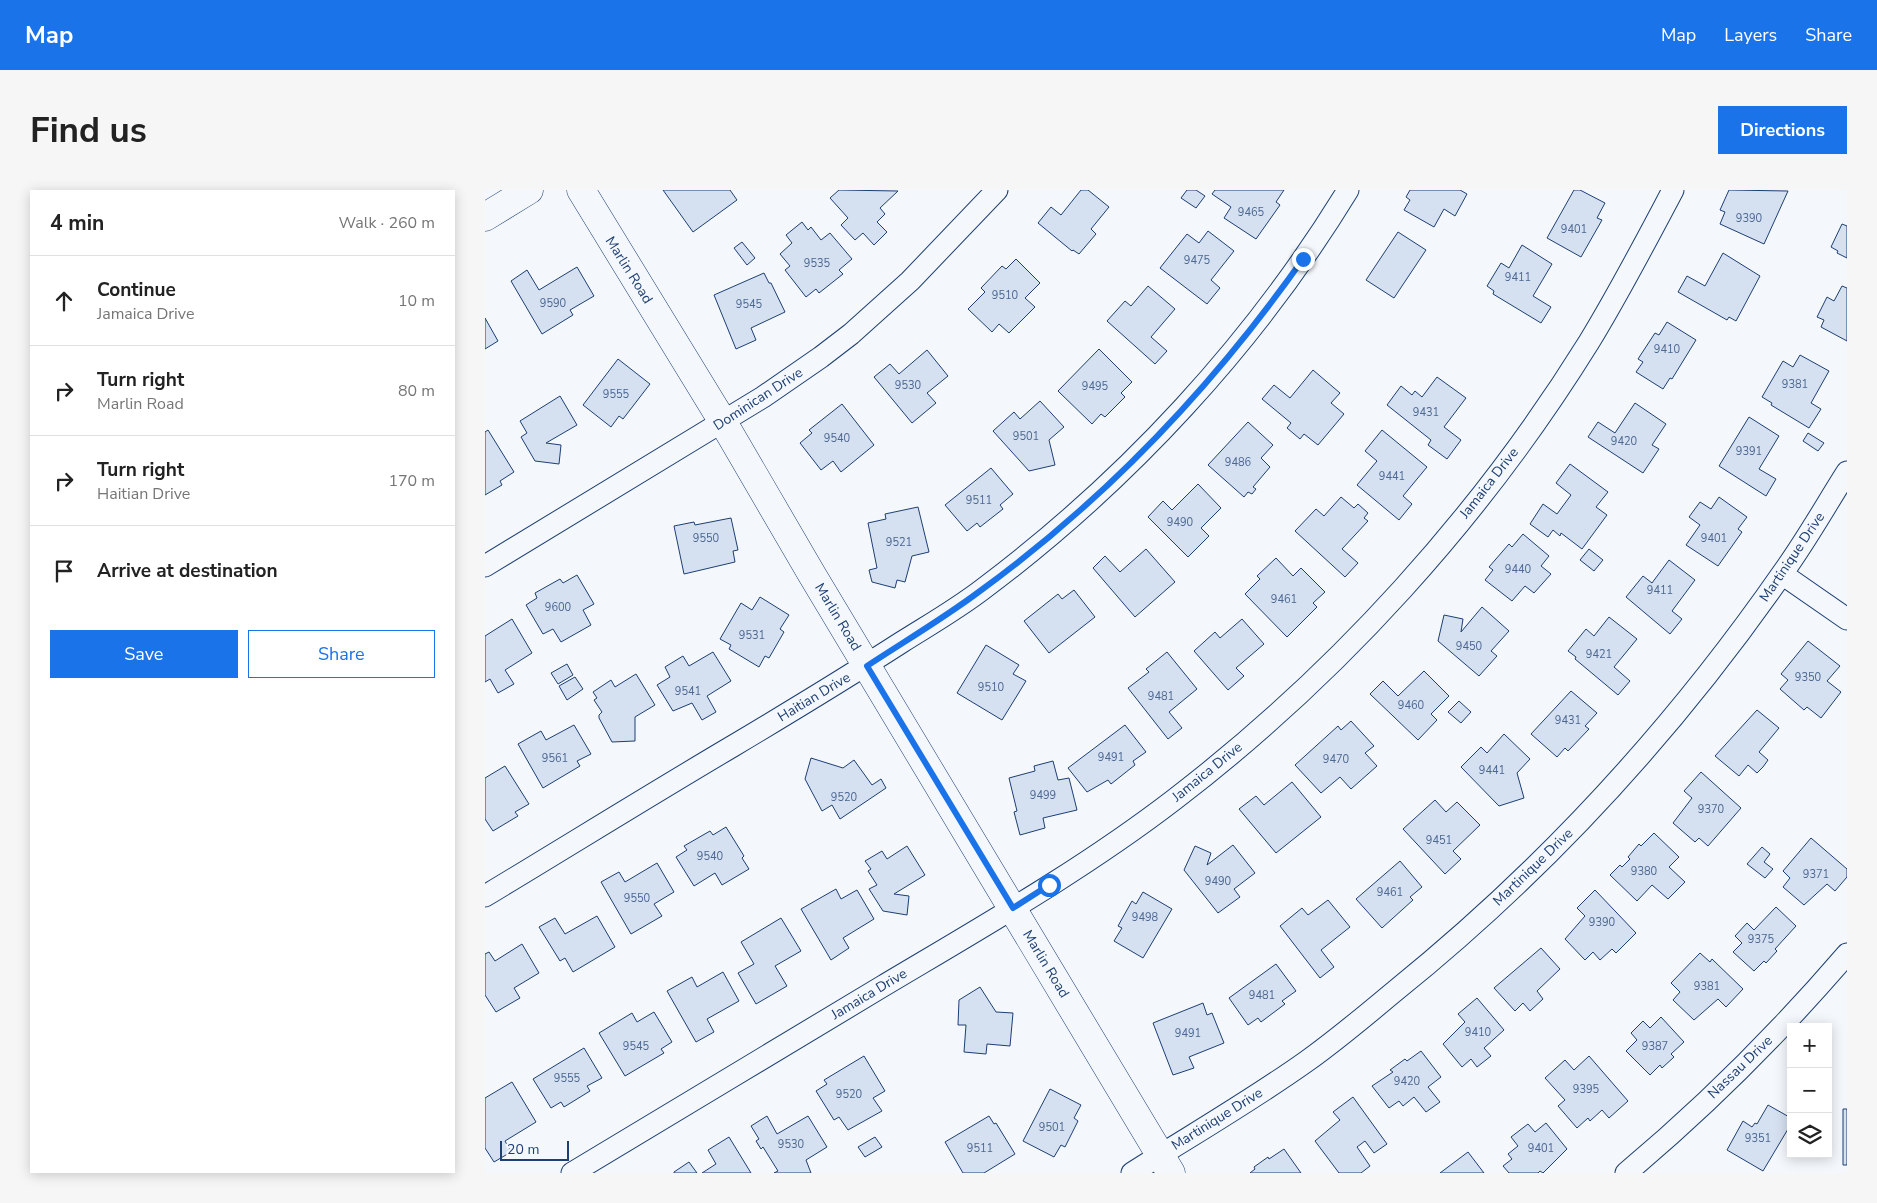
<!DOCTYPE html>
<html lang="en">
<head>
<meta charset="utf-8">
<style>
  :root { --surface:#fff; --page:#f6f6f6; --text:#222; --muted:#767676; --line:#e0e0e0; --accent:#1a73e8 }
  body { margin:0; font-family:"Nunito Sans",sans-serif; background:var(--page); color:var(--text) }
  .controls { position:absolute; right:15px; bottom:15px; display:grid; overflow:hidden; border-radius:0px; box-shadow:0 2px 12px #0003 }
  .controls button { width:45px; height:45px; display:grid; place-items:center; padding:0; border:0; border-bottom:1px solid var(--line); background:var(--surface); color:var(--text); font:25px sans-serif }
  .scale { position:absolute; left:15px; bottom:12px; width:69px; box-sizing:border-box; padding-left:5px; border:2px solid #1d3f73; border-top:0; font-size:14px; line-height:18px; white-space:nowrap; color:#1d3f73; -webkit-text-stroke:4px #f4f7fb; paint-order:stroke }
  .stop { position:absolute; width:15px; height:15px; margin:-11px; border:4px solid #1a73e8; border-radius:50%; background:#fff }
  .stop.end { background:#1a73e8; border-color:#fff; box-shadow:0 1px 5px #0008 }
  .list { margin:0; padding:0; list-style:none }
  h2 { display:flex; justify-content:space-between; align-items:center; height:65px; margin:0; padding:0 20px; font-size:21px }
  h2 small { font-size:16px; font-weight:400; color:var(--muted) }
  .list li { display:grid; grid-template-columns:32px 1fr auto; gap:15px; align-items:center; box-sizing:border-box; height:90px; padding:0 20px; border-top:1px solid var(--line) }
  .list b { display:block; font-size:19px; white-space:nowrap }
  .list p { margin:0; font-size:16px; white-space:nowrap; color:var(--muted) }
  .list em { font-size:16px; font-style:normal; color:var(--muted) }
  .actions { display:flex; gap:10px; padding:15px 20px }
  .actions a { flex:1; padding:11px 0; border:1px solid var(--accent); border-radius:0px; text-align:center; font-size:18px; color:var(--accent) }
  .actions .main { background:var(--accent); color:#fff }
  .icon { flex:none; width:28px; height:28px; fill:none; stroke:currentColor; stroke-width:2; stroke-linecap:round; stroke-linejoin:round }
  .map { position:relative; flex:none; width:1362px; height:983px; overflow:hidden; border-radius:0px }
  header { display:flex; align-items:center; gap:30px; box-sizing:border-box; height:70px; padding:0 25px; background:var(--accent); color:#fff }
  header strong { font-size:24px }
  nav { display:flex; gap:28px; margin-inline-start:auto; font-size:18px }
  .intro { display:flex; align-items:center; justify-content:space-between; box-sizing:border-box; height:120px; padding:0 30px }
  h1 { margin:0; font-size:35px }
  .button { padding:12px 22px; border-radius:0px; background:var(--accent); color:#fff; font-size:18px; font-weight:700 }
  main { display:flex; gap:30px; padding:0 30px }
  aside { flex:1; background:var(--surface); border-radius:0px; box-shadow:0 2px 12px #0003 }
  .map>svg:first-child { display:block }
  .building { fill:#d5e0f0; stroke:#1d3f73 }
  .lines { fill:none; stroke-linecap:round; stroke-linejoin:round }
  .street-casing { stroke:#1d3f73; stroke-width:23 }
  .secondary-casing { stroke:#1d3f73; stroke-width:29 }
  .street { stroke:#f4f7fb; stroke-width:21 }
  .secondary { stroke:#f4f7fb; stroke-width:28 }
  .route { stroke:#1a73e8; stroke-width:6 }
  .labels { text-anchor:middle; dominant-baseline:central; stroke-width:4; stroke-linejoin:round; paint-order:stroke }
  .number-label { font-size:11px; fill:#4b6792 }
  .street-label { font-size:14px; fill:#1d3f73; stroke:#f4f7fb }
</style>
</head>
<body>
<header>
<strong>Map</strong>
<nav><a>Map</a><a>Layers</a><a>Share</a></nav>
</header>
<div class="intro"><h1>Find us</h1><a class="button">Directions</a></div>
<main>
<aside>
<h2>4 min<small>Walk · 260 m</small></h2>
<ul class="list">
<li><svg class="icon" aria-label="ahead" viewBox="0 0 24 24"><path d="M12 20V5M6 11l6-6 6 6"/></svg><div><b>Continue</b><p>Jamaica Drive</p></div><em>10 m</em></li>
<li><svg class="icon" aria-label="right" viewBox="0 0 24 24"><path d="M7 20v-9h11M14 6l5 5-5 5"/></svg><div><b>Turn right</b><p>Marlin Road</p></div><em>80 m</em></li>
<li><svg class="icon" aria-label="right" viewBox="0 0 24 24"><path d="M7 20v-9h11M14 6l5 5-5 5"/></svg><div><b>Turn right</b><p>Haitian Drive</p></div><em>170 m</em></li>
<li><svg class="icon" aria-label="arrive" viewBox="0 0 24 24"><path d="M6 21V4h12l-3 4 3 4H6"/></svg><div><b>Arrive at destination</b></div></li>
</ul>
<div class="actions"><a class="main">Save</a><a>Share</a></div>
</aside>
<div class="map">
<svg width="1362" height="983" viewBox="0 0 1362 983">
  <rect width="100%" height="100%" fill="#f4f7fb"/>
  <path class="building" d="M178 0H245L252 10 208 42Z
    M354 0 413 1 395 18 400 24 392 32 402 42 389 55 378 43 370 50 356 35 363 28 345 8Z
    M596 0H603L624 17 606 39 611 44 594 64 588 60 587 61 553 33 566 17 576 25Z
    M702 0H711L720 6 711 18 696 8Z
    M730 0H799L791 12 795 15 771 49 739 28 746 17 727 4Z
    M925 0H975L982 4 970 26 959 19 949 37 919 20 925 10 921 7Z
    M1089 0H1095L1120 13 1112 28 1117 30 1096 67 1062 48Z
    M1244 0 1303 1 1279 54 1235 34 1240 22 1235 20Z
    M317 32 323 40 326 37 336 50 345 43 367 69 354 80 358 84 334 103 331 99 321 107 300 80 305 76 295 64 307 53 301 45Z
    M1357 34 1362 36V68L1352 63 1353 61 1346 57Z
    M723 41 749 61 726 90 735 98 722 114 675 78 702 44 714 53Z
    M913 42 941 60 909 108 881 90Z
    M257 52 270 68 262 75 249 58Z
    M1037 55 1067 74 1048 106 1066 117 1056 133 1008 104 1009 101 1002 96 1016 73 1024 78Z
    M1238 63 1275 86 1251 131 1244 127 1242 130 1193 102 1202 86 1220 96Z
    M531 69 555 93 540 108 550 117 524 143 514 134 507 142 483 119 500 102 496 98 517 76 521 79Z
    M92 77 109 106 85 120 88 125 57 144 26 91 42 80 54 100Z
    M279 83 284 93H286L300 122 266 138 271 150 251 159 229 105Z
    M663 96 690 119 666 147 682 161 670 174 622 131 640 111 646 116Z
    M1357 96 1362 98V151L1336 137 1339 130 1332 127 1342 107 1349 111Z
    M0 128 13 151 0 159Z
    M1182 132 1211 150 1187 189 1185 188 1178 199 1151 182 1158 172 1153 169 1170 143 1174 145Z
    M614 159 647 192 636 203 640 207 620 227 616 224 607 234 573 201Z
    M442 160 463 186 442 203 451 213 427 233 389 187 405 174 414 184Z
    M1315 165 1344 181 1326 213 1336 219 1324 238 1286 215 1287 213 1277 207 1298 171 1308 177Z
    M133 169 165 194 138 229 134 226 126 237 98 215Z
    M828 180 855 203 846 213 859 224 833 255 819 244 815 249 802 238 806 233 777 209 789 195 805 208Z
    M952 187 981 208 959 237 976 250 962 269 943 255 946 250 902 215 916 196 927 205 930 201 937 207Z
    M75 206 92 235 61 253 76 255 74 274 50 271 36 247 42 243 35 231Z
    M555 211 579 237 564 250 570 275 544 281 508 241 529 222 535 229Z
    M1150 213 1181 234 1167 255 1174 259 1158 283 1103 247 1113 232 1130 243Z
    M357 214 389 255 356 282 348 271 336 280 315 253 327 243 324 240Z
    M1264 227 1294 246 1274 279 1291 289 1281 306 1234 276Z
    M763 232 788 255 776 268 785 277 768 297 771 299 767 304 763 302 759 307 723 275Z
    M3 240 29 282 15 291 17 295 0 305V242Z
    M897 240 942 277 918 306 927 314 914 330 872 295 892 271 880 261Z
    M1323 243 1339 253 1333 261 1318 251Z
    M1085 274 1123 302 1111 317 1122 325 1097 359 1076 343 1075 346 1068 340 1063 347 1045 334 1058 314 1072 324 1086 305 1071 293Z
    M506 278 528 304 515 315 518 319 495 337 492 333 482 341 460 315Z
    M713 294 736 318 716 338 724 346 703 367 663 327 678 311 687 320Z
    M856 307 869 318 873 314 883 323 879 328 883 331 857 359 873 373 860 387 810 341 831 319 839 326Z
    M1234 307 1262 327 1253 339 1257 342 1233 376 1201 355 1215 335 1204 327 1215 312 1226 319Z
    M433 317 444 362 427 366 420 392 412 390 410 398 387 392 384 380 392 378 383 333 401 329 400 324Z
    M246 328 253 360 248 361 250 372 199 384 189 336 209 332 210 335Z
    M1038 344 1064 366 1056 376 1066 384 1049 403 1040 396 1027 411 1000 390 1008 380 1004 377 1024 354 1027 357Z
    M661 359 690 392 650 427 608 378 620 366 635 382Z
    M1104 359 1118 370 1109 381 1095 370Z
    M791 368 808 386 816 378 840 402 828 413 832 417 802 447 760 404 775 389 772 386Z
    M1184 370 1210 390 1187 421 1197 429 1185 444 1141 407 1158 386 1167 393Z
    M92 385 109 414 98 420 106 435 76 452 68 439 58 444 41 415 52 408 50 403 75 389 78 393Z
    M589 400 610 427 564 463 539 431 573 404 577 409Z
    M275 407 304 425 295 439 299 442 284 468 280 466 274 477 244 459 246 455 235 449 256 413 267 420Z
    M997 417 1024 441 1006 461 1012 466 994 486 953 451 959 425 978 429 976 442Z
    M1124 427 1152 449 1129 477 1145 491 1133 505 1090 469 1091 467 1083 461 1101 439 1109 446Z
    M27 429 47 463 20 480 29 494 13 503 5 489 0 492V446Z
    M757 429 779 454 751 478 759 486 743 500 709 461 730 442 735 448Z
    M1323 451 1355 476 1342 491 1356 502 1336 528 1322 517 1319 520 1295 499 1303 490 1296 484Z
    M501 455 534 475 528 484 541 491 517 530 472 503Z
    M228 462 246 491 222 506 231 522 217 530 207 513 188 521 172 495 185 487 180 477 198 466 204 476Z
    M682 462 712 499 684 522 697 538 683 549 643 498 664 482 661 479Z
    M82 474 88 485 73 494 66 483Z
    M939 481 964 506 946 524 952 530 933 550 885 504 898 491 913 506Z
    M151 484 170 515 150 527V551L127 552 114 528V525L117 522 109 510 112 508 108 502 126 490 130 497Z
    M90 487 98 499 82 510 74 496Z
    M1086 501 1112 523 1100 536 1104 539 1083 561 1080 558 1072 567 1046 544Z
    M974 511 986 522 976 533 963 522Z
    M1272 520 1294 538 1274 562 1283 570 1278 577 1272 583 1263 575 1254 586 1230 566Z
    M866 531 889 556 880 563 892 576 866 599 855 587 836 603 810 575 853 536 856 540Z
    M89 535 106 564 92 571 95 576 58 598 33 554 56 541 61 550Z
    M640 535 661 562 648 571 650 575 626 594 623 590 602 602 583 578Z
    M1019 544 1045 569 1032 583 1039 608 1014 616 976 577 996 557 1002 563Z
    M326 568 358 578 369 570 387 595 396 589 401 598 355 629 347 615 337 621 320 589Z
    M568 571 573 590 584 588 592 620 558 628 560 638 535 645 529 622 532 621 524 588 550 581 549 576Z
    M20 576 44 614 30 622 33 626 8 641 0 629V588Z
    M1216 582 1256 618 1223 656 1214 648 1210 652 1188 633 1207 608 1199 601Z
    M807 592 836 627 791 663 754 619 771 606 779 615Z
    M950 610 961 622 972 612 995 635 968 661 976 669 960 684 918 639Z
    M241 637 259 666 257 668 264 679 237 695 230 683 209 696 191 667 202 660 199 656 225 641 228 645Z
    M1169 643 1194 667 1184 677 1200 692 1183 709 1167 695 1152 711 1125 685 1135 675 1137 677 1145 669 1143 667 1154 654 1156 656Z
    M1326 648 1362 679V687L1350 701 1342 694 1319 715 1298 697 1305 688 1298 681Z
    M748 655 770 683 749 699 755 707 733 723 699 680 710 656 726 663 722 675Z
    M422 656 440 685 409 704 424 706 422 725 398 721 384 699 392 695 383 681 386 679 380 671 397 661 402 669Z
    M1277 657 1285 664 1279 672 1288 679 1280 688 1262 674Z
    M915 671 937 697 925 707 928 710 897 738 871 709Z
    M172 673 189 702 169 714 177 726 146 744 116 692 134 682 140 692Z
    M351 699 356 709 372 700 389 729 358 748 364 758 346 770 316 719Z
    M1110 700 1151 743 1131 763 1127 759 1115 770 1108 762 1100 770 1080 749 1100 726 1092 718Z
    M658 702 687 719 658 768 629 751 637 738 633 736 647 711 651 714Z
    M843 710 865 737 836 760 849 777 835 788 795 736 817 718 823 725Z
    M1291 717 1311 736 1290 759 1292 761 1281 773 1279 771 1269 781 1248 762 1257 753 1250 746 1262 733 1269 740Z
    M112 726 130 757 88 782 80 768 75 771 54 737 70 728 80 744Z
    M296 728 316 761 290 776 302 796 271 814 253 783 269 774 256 752Z
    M37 754 54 783 29 798 35 808 11 822 0 805V764L4 762 10 771Z
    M1056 758 1075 779 1052 801 1058 809 1045 821 1038 813 1030 821 1009 798Z
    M1215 763 1225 772 1227 769 1258 799 1241 817 1233 809 1209 830 1188 810 1195 802 1186 793Z
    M791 774 811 801 797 811 800 814 776 832 773 828 763 835 744 808Z
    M238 782 254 811 222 829 229 842 211 852 182 801 207 787 212 797Z
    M495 797 511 822 528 823 525 856 502 854 501 864 479 862 481 835H473L474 810Z
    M992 808 1019 840 999 858 1006 866 992 877 986 869 977 877 958 854 980 832 973 824Z
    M718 813 722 825 727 823 739 853 704 867 709 878 688 885 668 833Z
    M169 822 187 852 176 859 179 863 140 886 114 843 147 823 152 832Z
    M1176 827 1199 852 1186 864 1189 867 1177 878 1175 875 1165 885 1141 861 1152 850 1146 843 1158 831 1165 838Z
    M99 858 117 888 102 896 105 901 79 917 76 912 66 918 48 889Z
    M936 861 956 887 943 897 955 912 941 922 929 907 918 916 914 911 904 918 887 896 908 882 905 880 920 869 922 871Z
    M379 866 400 901 388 908 397 921 363 940 354 927 349 930 331 901 342 894 339 890Z
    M1104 866 1143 911 1124 928 1117 920 1105 931 1103 928 1092 938 1073 916 1080 910 1060 888 1080 870 1089 880Z
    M27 892 51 932 20 951 26 962 9 972 0 958V908Z
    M565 899 596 915 589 928 593 931 580 957 576 955 569 967 538 951Z
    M868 907 902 954 889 963 880 951 872 957 885 976 876 983H854L830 951 855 930 848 922Z
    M1283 915 1306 928V934L1278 981 1242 960 1258 931 1267 937 1270 933 1272 934Z
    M1358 919H1362V975H1358Z
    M282 926 292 944 323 926 342 957 321 970 326 983H289L293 981 278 957 276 959 271 951 274 949 266 936Z
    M504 926 509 934 511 933 530 964 499 983H478L460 952Z
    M1061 933 1082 959 1058 983 1055 981 1053 983H1024L1018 976 1027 969 1023 964 1033 956 1026 947 1043 934 1050 942Z
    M244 947 266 983H217L231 974 223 960Z
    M390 947 397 957 380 967 373 957Z
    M799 959 816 983H765L770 979 769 977 783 967 784 969Z
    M983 962 999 983H955Z
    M204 972 212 983H189V982Z"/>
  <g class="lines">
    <g class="street-casing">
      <path id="street" d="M0 376 278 207 336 167 366 144 425 91 512 0
        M1297 384 1362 429
        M0 706C83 656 165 605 248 556 305 522 361 488 417 452 444 435 472 419 498 399 642 291 769 154 863 0
        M87 983C191 921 294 858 398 796 497 737 599 679 690 609 853 484 996 326 1104 152 1134 103 1161 51 1188 0
        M647 983C705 946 766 911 822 871 853 849 881 825 910 801 1059 681 1190 538 1299 381 1322 349 1341 315 1362 282
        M1141 983C1220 917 1294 843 1362 764"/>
    </g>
    <g class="secondary-casing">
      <path id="secondary" d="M96 0 238 232 326 383 686 983
        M0 27 44 0"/>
    </g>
    <use href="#street" class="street"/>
    <use href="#secondary" class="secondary"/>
  </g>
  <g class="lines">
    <path class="route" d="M564 695 528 718 382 476C420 451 459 428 495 401 620 310 729 195 818 69"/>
  </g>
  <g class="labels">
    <g class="number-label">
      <text x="766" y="22">9465</text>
      <text x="1264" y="28">9390</text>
      <text x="1089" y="39">9401</text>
      <text x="712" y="70">9475</text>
      <text x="332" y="73">9535</text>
      <text x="1033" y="87">9411</text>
      <text x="520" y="105">9510</text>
      <text x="68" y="113">9590</text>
      <text x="264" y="114">9545</text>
      <text x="1182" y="159">9410</text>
      <text x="1310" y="194">9381</text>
      <text x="423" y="195">9530</text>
      <text x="610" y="196">9495</text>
      <text x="131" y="204">9555</text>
      <text x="941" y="222">9431</text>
      <text x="541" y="246">9501</text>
      <text x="352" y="248">9540</text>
      <text x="1139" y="251">9420</text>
      <text x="1264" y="261">9391</text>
      <text x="753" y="272">9486</text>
      <text x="907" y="286">9441</text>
      <text x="494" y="310">9511</text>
      <text x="695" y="332">9490</text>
      <text x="221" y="348">9550</text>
      <text x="1229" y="348">9401</text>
      <text x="414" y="352">9521</text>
      <text x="1033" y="379">9440</text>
      <text x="1175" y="400">9411</text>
      <text x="799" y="409">9461</text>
      <text x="73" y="417">9600</text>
      <text x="267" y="445">9531</text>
      <text x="984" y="456">9450</text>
      <text x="1114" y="464">9421</text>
      <text x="1323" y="487">9350</text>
      <text x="506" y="497">9510</text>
      <text x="203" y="501">9541</text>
      <text x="676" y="506">9481</text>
      <text x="926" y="515">9460</text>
      <text x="1083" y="530">9431</text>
      <text x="626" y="567">9491</text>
      <text x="70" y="568">9561</text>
      <text x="851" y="569">9470</text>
      <text x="1007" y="580">9441</text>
      <text x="558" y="605">9499</text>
      <text x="359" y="607">9520</text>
      <text x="1226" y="619">9370</text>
      <text x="954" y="650">9451</text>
      <text x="225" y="666">9540</text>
      <text x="1159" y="681">9380</text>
      <text x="1331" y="684">9371</text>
      <text x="733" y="691">9490</text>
      <text x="905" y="702">9461</text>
      <text x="152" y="708">9550</text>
      <text x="660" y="727">9498</text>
      <text x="1117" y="732">9390</text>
      <text x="1276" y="749">9375</text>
      <text x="1222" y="796">9381</text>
      <text x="777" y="805">9481</text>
      <text x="993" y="842">9410</text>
      <text x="703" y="843">9491</text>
      <text x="151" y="856">9545</text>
      <text x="1170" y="856">9387</text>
      <text x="82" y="888">9555</text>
      <text x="922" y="891">9420</text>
      <text x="1101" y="899">9395</text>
      <text x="364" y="904">9520</text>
      <text x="567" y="937">9501</text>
      <text x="1273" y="948">9351</text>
      <text x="306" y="954">9530</text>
      <text x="495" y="958">9511</text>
      <text x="1056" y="958">9401</text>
    </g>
    <g class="street-label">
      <text transform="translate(144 80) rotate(58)">Marlin Road</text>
      <text transform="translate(273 209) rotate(-33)">Dominican Drive</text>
      <text transform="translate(1004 293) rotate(-52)">Jamaica Drive</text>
      <text transform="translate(1307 367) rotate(-56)">Martinique Drive</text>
      <text transform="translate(353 427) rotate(59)">Marlin Road</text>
      <text transform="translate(329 507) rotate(-31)">Haitian Drive</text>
      <text transform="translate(722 582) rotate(-39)">Jamaica Drive</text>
      <text transform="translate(1048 677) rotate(-44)">Martinique Drive</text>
      <text transform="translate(561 774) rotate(59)">Marlin Road</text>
      <text transform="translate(384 804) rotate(-31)">Jamaica Drive</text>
      <text transform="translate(1255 877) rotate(-44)">Nassau Drive</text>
      <text transform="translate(732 929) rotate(-32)">Martinique Drive</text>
    </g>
  </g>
</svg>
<div class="controls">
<button>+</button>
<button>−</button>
<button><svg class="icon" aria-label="layers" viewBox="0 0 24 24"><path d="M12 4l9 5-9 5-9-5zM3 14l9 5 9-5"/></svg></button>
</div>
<div class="scale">20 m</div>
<div class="stop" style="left:564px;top:695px"></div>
<div class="stop end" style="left:818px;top:69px"></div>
</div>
</main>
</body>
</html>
